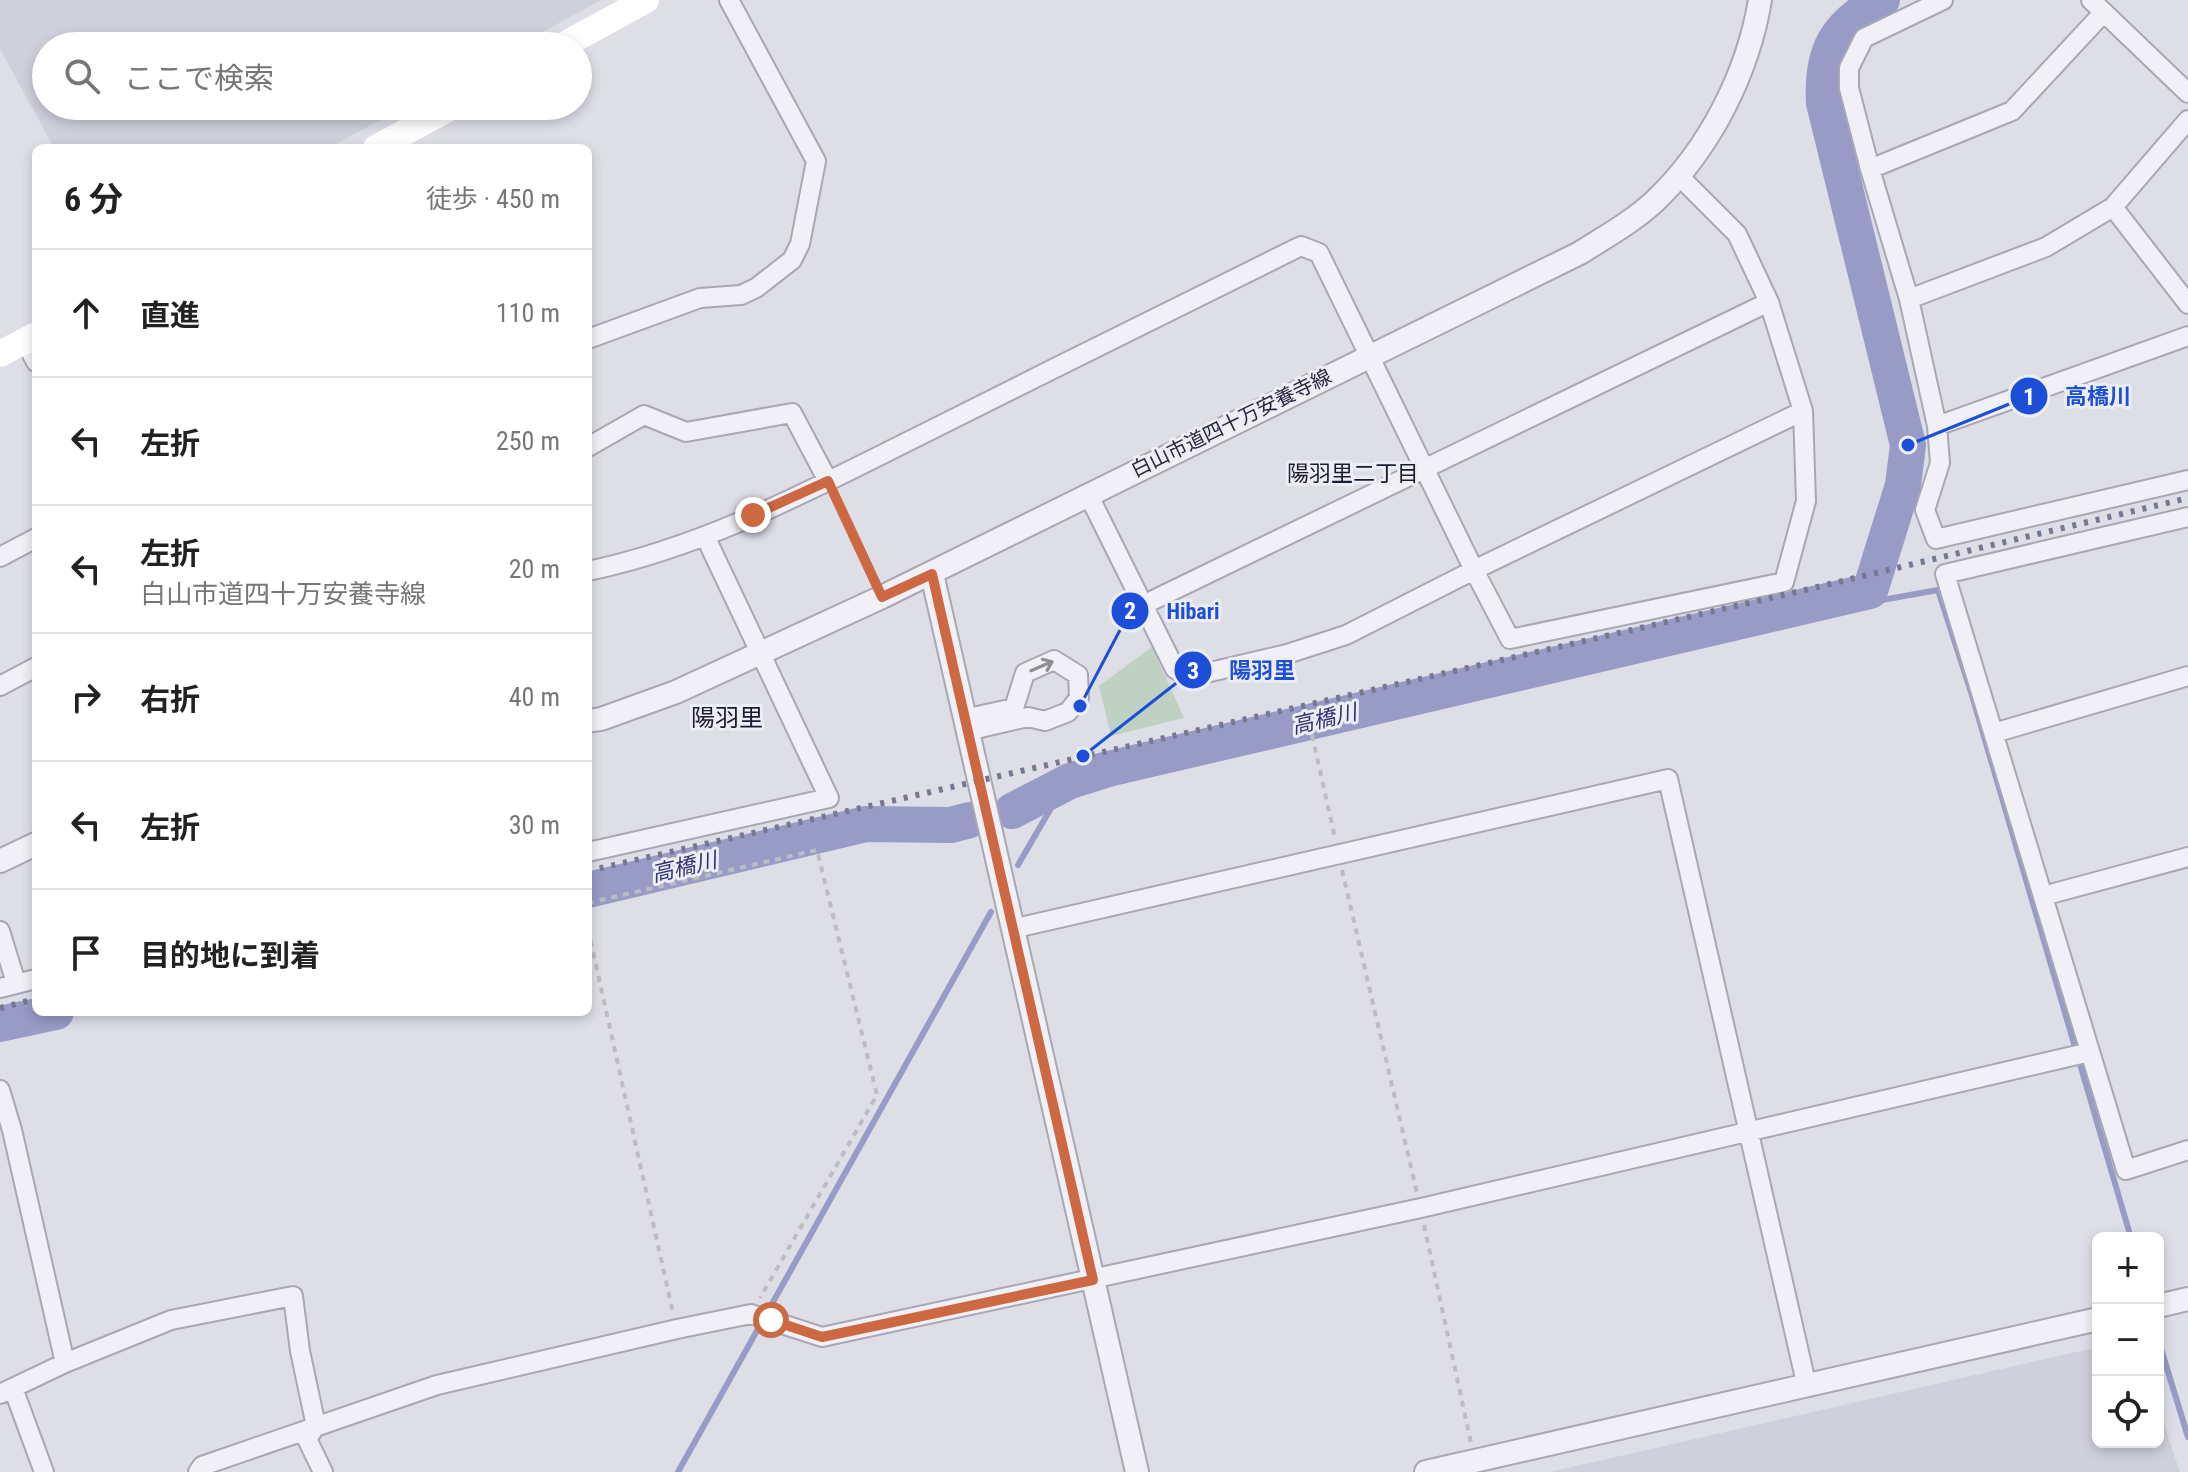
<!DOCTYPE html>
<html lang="ja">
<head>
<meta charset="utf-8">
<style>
  :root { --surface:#fff; --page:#f2f2f2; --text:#222; --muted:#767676; --line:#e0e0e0 }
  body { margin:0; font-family:"Roboto Condensed","Noto Sans JP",sans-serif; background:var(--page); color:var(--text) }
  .controls { position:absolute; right:24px; bottom:24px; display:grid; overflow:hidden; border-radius:12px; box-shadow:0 4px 12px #0003 }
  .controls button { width:72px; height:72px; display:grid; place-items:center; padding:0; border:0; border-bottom:2px solid var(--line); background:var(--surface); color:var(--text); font:40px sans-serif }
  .stop { position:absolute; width:24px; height:24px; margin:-18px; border:6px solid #cc6943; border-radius:50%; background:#fff }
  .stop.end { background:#cc6943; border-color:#fff; box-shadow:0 2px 8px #0008 }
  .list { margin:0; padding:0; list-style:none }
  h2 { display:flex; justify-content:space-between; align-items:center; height:104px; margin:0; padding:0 32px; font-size:34px }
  h2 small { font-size:26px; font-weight:400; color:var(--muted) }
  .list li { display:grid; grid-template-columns:52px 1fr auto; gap:24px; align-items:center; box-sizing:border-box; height:128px; padding:0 32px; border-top:2px solid var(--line) }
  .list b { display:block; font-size:30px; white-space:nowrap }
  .list p { margin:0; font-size:26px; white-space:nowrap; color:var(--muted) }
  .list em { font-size:26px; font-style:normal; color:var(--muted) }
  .icon { flex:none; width:44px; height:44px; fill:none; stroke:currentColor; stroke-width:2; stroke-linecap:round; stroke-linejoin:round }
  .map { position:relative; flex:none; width:2188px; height:1472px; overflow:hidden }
  .search { position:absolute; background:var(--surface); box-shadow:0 4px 12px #0003; left:32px; top:32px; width:560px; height:88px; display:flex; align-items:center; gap:20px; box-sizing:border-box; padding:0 28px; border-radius:44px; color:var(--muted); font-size:30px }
  .panel { position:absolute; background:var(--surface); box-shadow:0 4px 12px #0003; left:32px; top:144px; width:560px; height:872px; border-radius:12px }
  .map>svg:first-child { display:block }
  .built { fill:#d0d0dc }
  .green { fill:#bfd1c2 }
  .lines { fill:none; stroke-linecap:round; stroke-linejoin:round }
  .stream { stroke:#999bc7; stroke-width:6 }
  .river { stroke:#999bc7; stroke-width:36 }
  .minor-casing { stroke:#a8a7b4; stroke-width:22 }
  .tertiary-casing { stroke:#a8a7b4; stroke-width:26 }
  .path { stroke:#bdbcc6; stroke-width:4; stroke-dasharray:6 6; stroke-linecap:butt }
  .minor { stroke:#f1f0f6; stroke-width:18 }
  .tertiary { stroke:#f1f0f6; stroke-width:22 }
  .secondary { stroke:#fff; stroke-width:26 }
  .rail { stroke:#797790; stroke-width:6; stroke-dasharray:4 8; stroke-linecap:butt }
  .oneway { stroke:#8d8c9a }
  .route { stroke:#cc6943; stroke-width:10 }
  .labels { text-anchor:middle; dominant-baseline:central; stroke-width:6; stroke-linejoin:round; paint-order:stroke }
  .street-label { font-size:20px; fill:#29273e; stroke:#ededf5 }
  .neighbourhood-label { font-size:22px; fill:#1b1a2e; stroke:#ededf5 }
  .water-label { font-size:22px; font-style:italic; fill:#323371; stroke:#ededf5 }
  .quarter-label { font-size:24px; fill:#1b1a2e; stroke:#ededf5 }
  .leader { fill:none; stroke:#1d4ed8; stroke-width:3 }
  .callout-dot { fill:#1d4ed8; stroke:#ededf5; stroke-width:3 }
  .mark-label { font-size:24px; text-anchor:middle; font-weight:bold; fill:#fff }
  .callout-label { font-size:22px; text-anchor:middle; font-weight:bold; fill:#1d4ed8; stroke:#ededf5; stroke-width:6; stroke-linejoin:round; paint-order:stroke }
</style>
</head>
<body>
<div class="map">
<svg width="2188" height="1472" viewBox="0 0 2188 1472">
  <rect width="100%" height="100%" fill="#dedee7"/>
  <path class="built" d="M0 0H601L517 46H46V106H406L329 148H54L0 49Z
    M2098 1347V1442H2158V1393L2168 1437 2180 1472H1550Z"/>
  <path class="green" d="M1152 647 1184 718 1111 736 1099 686Z"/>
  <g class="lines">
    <path class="stream" d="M1870 591 1882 600 1938 590 1971 692 2131 1238
      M1018 865 1054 803 1070 781
      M2158 1339 2188 1437
      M678 1472 991 912"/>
    <path class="river" d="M1012 811 1070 781 1108 769 1870 591 1903 485 1908 445 1824 103C1821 51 1836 25 1882 0
      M588 890 866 824 951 825 970 820
      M0 1024 56 1012"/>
    <g class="minor-casing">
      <path id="minor" d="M1943 0 1864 38 1849 68V88L1870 169 1909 299 1937 426 1940 463 1925 510 1936 539 2188 480
        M2091 0 2188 93
        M1870 169 2012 111 2104 12
        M2113 207 2188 304
        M1909 299 2046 247 2113 207 2188 120
        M588 339 700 298 741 295 756 288 792 260 800 244 816 161 729 0
        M25 341 36 362
        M1937 426 2188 336
        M588 447 644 415 686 432 792 413 828 481
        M1088 494 1175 669 1189 677 1287 654 1346 635 1474 570 1510 639 1784 582 1806 501 1803 411
        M2188 517 1945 574 2126 1170 2188 1150
        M0 557 36 538
        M588 571C708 546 816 487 925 433 1050 370 1176 308 1301 246L1319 253 1474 570 1803 411 1769 302 1737 234 1678 175
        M1143 605 1769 302
        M0 686 36 667
        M964 719 1014 708 1025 673 1054 660 1078 675 1079 698 1068 712 1045 721 1028 717 967 731
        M1994 733 2188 676
        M588 852 829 798 705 536
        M2043 896 2188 857
        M1012 929 1668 779 1807 1387
        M0 931 16 983
        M0 988 36 979
        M0 1090 12 1130 65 1363
        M13 1388 44 1472
        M0 1394 65 1363 171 1320 293 1296 300 1351 316 1426 307 1439 323 1472
        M198 1472 202 1466 437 1385 677 1329 751 1314 822 1337 1421 1208 2090 1052"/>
    </g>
    <g class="tertiary-casing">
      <path id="tertiary" d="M932 574 1137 1472
        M588 721 601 719 676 692 882 597 1580 253C1605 237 1634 221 1656 200 1710 148 1748 73 1760 0
        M0 861 36 844
        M2158 1306 2188 1299
        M1426 1472 2098 1319"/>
    </g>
    <path class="path" d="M836 498 874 580
      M1312 735 1335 838
      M1342 870 1417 1193
      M588 903 817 850 877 1095 760 1298
      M588 929 673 1313
      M1424 1225 1471 1443"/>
    <use href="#minor" class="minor"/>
    <use href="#tertiary" class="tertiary"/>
    <path class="secondary" d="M562 46 646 0
      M376 148 453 106
      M0 354 36 335"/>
    <path class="rail" d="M588 871 1805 590 2188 498
      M0 1008 36 999"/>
  </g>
  <defs><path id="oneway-shaft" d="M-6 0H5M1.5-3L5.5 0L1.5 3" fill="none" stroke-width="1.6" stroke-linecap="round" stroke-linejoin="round" transform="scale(2)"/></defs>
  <use class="oneway" href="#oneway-shaft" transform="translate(1042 666) rotate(-23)"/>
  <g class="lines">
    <path class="route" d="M753 515 828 481 882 597 932 574 1093 1280 822 1337 771 1320"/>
  </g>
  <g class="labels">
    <g class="street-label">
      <text transform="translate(1231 423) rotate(-26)">白山市道四十万安養寺線</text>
    </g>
    <g class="neighbourhood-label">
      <text x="1353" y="473">陽羽里二丁目</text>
    </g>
    <g class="water-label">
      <text transform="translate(1324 719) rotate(-13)">高橋川</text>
      <text transform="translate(684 867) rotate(-13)">高橋川</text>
    </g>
    <g class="quarter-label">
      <text x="727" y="718">陽羽里</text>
    </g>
  </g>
  <path class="leader" d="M1908 445L2029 396M1080 706L1130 611M1083 756L1193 670"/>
  <g class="callout-dot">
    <circle cx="1908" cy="445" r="8"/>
    <circle cx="1080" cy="706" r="8"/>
    <circle cx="1083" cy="756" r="8"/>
    <circle cx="2029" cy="396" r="20"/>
    <circle cx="1130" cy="611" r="20"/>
    <circle cx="1193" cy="670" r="20"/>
  </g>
  <g class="mark-label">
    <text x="2029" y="405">1</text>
    <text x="1130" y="619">2</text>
    <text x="1193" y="679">3</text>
  </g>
  <g class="callout-label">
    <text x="2098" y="404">高橋川</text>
    <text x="1193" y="619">Hibari</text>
    <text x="1262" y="678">陽羽里</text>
  </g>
</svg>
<div class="controls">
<button>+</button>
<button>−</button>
<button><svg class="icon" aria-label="locate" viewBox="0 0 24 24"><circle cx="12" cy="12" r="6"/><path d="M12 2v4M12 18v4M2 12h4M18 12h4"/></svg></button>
</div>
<div class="stop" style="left:771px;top:1320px"></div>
<div class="stop end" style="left:753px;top:515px"></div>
<div class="search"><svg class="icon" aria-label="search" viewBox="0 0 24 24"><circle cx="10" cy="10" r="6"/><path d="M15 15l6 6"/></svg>ここで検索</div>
<section class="panel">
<h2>6 分<small>徒歩 · 450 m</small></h2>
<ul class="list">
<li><svg class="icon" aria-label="ahead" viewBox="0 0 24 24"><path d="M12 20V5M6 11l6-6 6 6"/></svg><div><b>直進</b></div><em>110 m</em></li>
<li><svg class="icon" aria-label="left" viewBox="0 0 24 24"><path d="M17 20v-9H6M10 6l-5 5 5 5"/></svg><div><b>左折</b></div><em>250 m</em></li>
<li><svg class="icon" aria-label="left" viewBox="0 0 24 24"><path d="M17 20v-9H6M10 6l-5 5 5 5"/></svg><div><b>左折</b><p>白山市道四十万安養寺線</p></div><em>20 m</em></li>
<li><svg class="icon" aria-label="right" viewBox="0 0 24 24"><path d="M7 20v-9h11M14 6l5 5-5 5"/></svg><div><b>右折</b></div><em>40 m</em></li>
<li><svg class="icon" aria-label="left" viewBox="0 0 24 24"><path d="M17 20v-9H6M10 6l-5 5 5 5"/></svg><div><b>左折</b></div><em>30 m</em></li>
<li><svg class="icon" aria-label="arrive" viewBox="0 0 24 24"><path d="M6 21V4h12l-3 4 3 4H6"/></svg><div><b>目的地に到着</b></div></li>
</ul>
</section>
</div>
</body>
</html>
